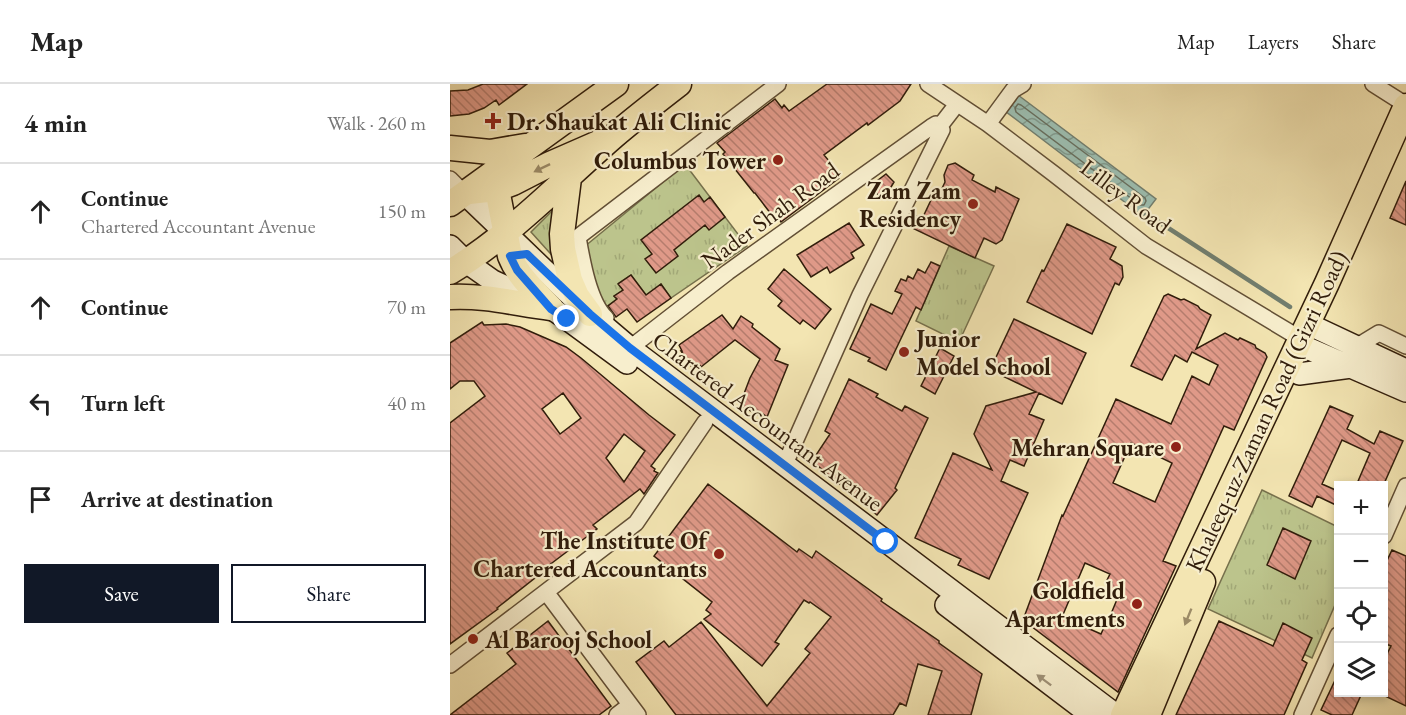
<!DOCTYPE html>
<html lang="en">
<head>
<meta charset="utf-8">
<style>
  :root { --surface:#fff; --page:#f6f6f6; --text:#222; --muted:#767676; --line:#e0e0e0; --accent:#111827 }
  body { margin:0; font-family:"EB Garamond",serif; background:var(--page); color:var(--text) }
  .controls { position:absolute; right:18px; bottom:18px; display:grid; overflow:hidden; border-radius:0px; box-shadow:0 3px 9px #0003 }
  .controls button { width:54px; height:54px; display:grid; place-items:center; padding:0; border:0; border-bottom:2px solid var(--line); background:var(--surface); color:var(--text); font:30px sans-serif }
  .stop { position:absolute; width:18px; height:18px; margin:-14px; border:4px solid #1a73e8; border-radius:50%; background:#fff }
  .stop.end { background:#1a73e8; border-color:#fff; box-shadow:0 2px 6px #0008 }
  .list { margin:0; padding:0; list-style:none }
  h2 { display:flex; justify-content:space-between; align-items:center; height:78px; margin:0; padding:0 24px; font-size:26px }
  h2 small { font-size:20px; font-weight:400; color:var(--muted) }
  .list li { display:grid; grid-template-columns:39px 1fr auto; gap:18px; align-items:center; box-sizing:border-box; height:96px; padding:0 24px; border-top:2px solid var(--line) }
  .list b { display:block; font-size:22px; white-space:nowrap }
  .list p { margin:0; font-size:20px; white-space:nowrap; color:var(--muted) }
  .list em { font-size:20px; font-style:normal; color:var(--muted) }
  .actions { display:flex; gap:12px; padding:18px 24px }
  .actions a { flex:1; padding:14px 0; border:2px solid var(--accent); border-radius:0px; text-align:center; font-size:21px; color:var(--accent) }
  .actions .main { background:var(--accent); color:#fff }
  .icon { flex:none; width:33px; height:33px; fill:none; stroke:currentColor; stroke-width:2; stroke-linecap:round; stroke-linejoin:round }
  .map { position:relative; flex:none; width:956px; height:631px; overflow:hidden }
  header { display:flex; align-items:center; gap:36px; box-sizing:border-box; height:84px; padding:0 30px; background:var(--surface); border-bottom:2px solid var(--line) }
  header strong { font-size:28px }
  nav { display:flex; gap:33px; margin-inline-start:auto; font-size:21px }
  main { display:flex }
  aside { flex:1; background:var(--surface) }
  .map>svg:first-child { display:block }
  .grass { fill:url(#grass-tufts); stroke:#76704c; stroke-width:1.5 }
  .water { fill:url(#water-waves); stroke:#717e6f; stroke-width:1.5 }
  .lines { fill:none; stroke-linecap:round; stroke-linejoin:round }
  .shore { stroke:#666e5e; stroke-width:1.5 }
  .stream { stroke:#717e6f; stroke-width:4.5 }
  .building { fill:url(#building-back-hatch); stroke:#311d0b; stroke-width:1.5; fill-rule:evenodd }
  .street-casing { stroke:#624f35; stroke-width:18 }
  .secondary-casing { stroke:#311d0b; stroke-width:24 }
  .primary-casing { stroke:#311d0b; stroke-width:27 }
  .street { stroke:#f7eecd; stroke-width:15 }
  .secondary { stroke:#f7eecd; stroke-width:21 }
  .primary { stroke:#f3e5b2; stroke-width:24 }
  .oneway { fill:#9c8b67 }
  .oneway2 { fill:#9e9076 }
  .route { stroke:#1a73e8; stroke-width:8 }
  .poi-dot { fill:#8f2418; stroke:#f7eecd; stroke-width:2 }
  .labels { text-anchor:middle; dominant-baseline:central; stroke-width:4.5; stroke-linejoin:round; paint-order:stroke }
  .poi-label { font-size:24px; font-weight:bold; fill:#311d0b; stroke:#f7eecd; text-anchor:end }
  .street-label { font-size:24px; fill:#311d0b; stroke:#f7eecd }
</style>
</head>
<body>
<header>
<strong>Map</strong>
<nav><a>Map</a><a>Layers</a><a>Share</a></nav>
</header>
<main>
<aside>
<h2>4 min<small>Walk · 260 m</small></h2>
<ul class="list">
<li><svg class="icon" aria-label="ahead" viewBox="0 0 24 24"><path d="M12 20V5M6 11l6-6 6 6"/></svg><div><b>Continue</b><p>Chartered Accountant Avenue</p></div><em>150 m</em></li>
<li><svg class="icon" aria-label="ahead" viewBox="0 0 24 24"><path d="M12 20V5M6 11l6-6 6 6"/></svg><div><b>Continue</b></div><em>70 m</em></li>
<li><svg class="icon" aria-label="left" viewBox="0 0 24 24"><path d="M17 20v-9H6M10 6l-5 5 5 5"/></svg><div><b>Turn left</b></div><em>40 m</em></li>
<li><svg class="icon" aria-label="arrive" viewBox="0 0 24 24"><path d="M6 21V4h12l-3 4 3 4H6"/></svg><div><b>Arrive at destination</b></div></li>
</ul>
<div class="actions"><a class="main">Save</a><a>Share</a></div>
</aside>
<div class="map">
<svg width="956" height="631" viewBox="0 0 956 631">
  <defs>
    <pattern id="grass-tufts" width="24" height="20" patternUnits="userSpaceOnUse" patternTransform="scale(1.5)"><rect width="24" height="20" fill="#bcc48c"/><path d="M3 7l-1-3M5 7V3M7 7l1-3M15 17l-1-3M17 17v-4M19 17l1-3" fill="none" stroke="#a2a877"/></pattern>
    <pattern id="water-waves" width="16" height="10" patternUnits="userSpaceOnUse" patternTransform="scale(1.5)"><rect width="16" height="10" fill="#9cbeb1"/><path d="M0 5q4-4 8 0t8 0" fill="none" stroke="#809a8e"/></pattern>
    <pattern id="building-back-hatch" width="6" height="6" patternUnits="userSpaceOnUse" patternTransform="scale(1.5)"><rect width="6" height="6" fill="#df9988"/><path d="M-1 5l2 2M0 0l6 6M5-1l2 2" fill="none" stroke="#b57c6d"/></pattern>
  </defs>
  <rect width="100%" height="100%" fill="#f3e5b2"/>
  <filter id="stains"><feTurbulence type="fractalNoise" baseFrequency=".00333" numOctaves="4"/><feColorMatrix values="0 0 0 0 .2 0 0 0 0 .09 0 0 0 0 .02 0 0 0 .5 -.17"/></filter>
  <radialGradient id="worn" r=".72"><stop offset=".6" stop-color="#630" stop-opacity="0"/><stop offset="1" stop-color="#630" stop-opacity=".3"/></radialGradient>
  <path class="grass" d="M235 80 297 162 221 214 211 200 196 211 181 191 169 199 173 206 164 212 167 215 156 223 148 213 134 163Z
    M106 123 108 178 81 148Z
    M499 162 544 182 509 258 466 237Z
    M812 406 888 443V514L862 574 758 525Z"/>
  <path class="water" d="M568 11 706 115 693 132 555 27Z"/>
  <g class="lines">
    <path class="shore" d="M568 20 571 21 695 114 696 117 694 121H690L566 28 565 24Z"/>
    <path class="stream" d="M692 127 840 223"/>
  </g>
  <path class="building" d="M33 0H77L49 21 46 16 34 24 19 30 0 32V7L18 6Z
    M377 0H461L450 17 418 41 417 39 374 71 384 83 382 85 389 94 331 138 324 128 321 130 305 109H304L273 70 275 68 267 59 325 15 332 24 334 21 339 27Z
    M505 79 524 91 522 96 545 108 546 103 569 115 552 156 546 160 534 154 525 174 458 142 463 130 472 135 482 114 488 113 495 98 494 91 498 81Z
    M436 90 444 98 435 113 427 110 423 100Z
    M956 97V141L940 134Z
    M249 111 254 118 260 113 275 133 259 146 255 141 224 166 228 172 206 189 195 175 202 170 191 156Z
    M399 139 414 161 401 169 404 174 380 189 377 183 361 193 347 171Z
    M617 140 666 163 660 175 672 182 673 193 669 201 665 199 642 250 577 218 592 186 594 187Z
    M481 178 490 182 471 226 466 223 436 286 418 277 420 274 400 265 421 220 442 230 452 210 445 207 451 195 456 197 458 192 463 195 468 185 475 189Z
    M334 185 381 225 365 245 353 236 350 240 328 222 332 217 318 205Z
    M181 191 196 211 211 200 221 214 187 238 177 225 166 233 158 222 167 215 164 212 173 206 168 200Z
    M718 210 731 216 734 215 748 222 750 225 761 231 746 265 775 249 788 256 790 254 805 261 806 264 815 269 817 273 784 346 774 342 713 477 726 482 668 608 573 536 612 431 613 432 666 315 721 340 742 292 759 301 768 281 742 268 737 278 725 271 712 296 681 282 714 212ZM681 359 722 379 705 418 663 399ZM635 479 660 490 657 496 662 498 658 509 668 513 656 542 655 541 651 550 612 533Z
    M272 231 283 245 291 232 303 240 302 243 330 265 325 276 338 281 317 333 313 330 312 333 293 323 295 317 292 315 300 294 310 275 285 256 251 283 249 280 243 285 231 267H232L229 261Z
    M564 235 636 269 612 320 589 309 579 330 594 336 574 382 560 376 551 397 578 409 539 495 508 481 511 475 465 454 503 369 542 386 524 350 536 322 586 308 540 286Z
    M32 238 34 241 56 240 70 243 116 263 131 274 199 331 225 351 201 382 205 385 204 387 208 389 194 410 190 405 143 441 147 445 98 482 99 483 47 524 48 525 0 560V339L35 312 24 297H10L0 305V259ZM113 309 131 334 110 350 92 325ZM174 350 195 367 174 398 156 374Z
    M490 264 504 272 485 310 471 302Z
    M399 295 428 310 426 313 452 327 455 322 478 334 445 404 447 406 427 431 362 377 380 350 375 347Z
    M880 322 903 332 897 345 924 360 930 347 953 357 933 402H906L920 369 892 356 872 400 888 407V422L867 412 862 423 839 412Z
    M258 400 347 468 349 465 362 474 366 467 432 515 431 517 489 557V559L532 590 521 631H478L492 587 468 580 456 622 450 619 443 631H226L186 578 214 557 219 563 251 538 317 622 360 569 355 565 381 533 360 518 359 519 354 516 325 558 329 560 312 582 254 535 261 530 256 526 262 518 204 472Z
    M833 444 861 457 845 495 817 481Z
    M942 466 956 472V622L933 611V578L941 562 933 559V485Z
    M98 537 161 622 149 631H0L66 580 57 569Z
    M769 537 823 562 833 539 862 554 852 576 857 579 834 631H726Z
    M888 590V609H912L902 631H882L871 626Z"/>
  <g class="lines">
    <g class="street-casing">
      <path id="street" d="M478 0 538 40 604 90 696 162 851 255
        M923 0 956 21
        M538 40 563 6 573 0
        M0 95 14 109
        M156 234C139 218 132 176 128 153L328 0
        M906 263 929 249 956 262
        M180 264 278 188 481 43 486 40 490 42
        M335 380 410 211 490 50 492 46 490 42 507 20
        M934 452 956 402
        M96 508 188 631
        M0 581 186 439 255 338
        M167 631 180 621
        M852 631 888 551"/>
    </g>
    <g class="secondary-casing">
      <path id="secondary" d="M14 109 140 230 180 264 666 631
        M0 162 16 178 43 197 101 224 117 235 177 279
        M858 240 956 286
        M848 260 956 307
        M849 290 901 283
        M496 521 641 631"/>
    </g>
    <g class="primary-casing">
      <path id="primary" d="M0 64 40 68 75 62
        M45 89 47 105 60 172C68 193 86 208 101 224
        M119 94 112 150 113 165 120 196 127 212 140 230
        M19 108 47 105 63 99 100 80 148 59
        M0 120 166 0
        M0 188C61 151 110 99 164 52 185 34 207 17 229 0
        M0 213C35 211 67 220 101 224
        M673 631 877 199 956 22
        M698 631 753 498"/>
    </g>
    <use href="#street" class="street"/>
    <use href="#secondary" class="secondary"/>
    <use href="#primary" class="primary"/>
  </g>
  <defs><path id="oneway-solid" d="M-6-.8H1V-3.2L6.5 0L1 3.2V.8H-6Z" transform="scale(1.5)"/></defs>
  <g class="oneway">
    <use href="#oneway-solid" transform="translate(92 84) rotate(154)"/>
    <use href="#oneway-solid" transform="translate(738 533) rotate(112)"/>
  </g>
  <use class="oneway2" href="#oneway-solid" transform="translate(594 596) rotate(-143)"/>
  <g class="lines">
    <path class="route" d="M117 235 101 225 67 186 60 172 77 170 140 230 180 264 436 458"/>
  </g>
  <g class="poi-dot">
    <path d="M40 28h6v6h6v6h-6v6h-6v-6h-6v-6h6z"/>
    <circle cx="328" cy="76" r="6"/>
    <circle cx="523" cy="120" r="6"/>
    <circle cx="454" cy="268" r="6"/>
    <circle cx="726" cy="363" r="6"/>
    <circle cx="269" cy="470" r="6"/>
    <circle cx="687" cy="520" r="6"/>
    <circle cx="23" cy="555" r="6"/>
  </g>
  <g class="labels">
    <g class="poi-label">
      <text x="57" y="37" text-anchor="start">Dr. Shaukat Ali Clinic</text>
      <text x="316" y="76">Columbus Tower</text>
      <text x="511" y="106">Zam Zam<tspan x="511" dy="28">Residency</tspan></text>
      <text x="466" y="254" text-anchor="start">Junior<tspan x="466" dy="28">Model School</tspan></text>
      <text x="714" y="363">Mehran Square</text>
      <text x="257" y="456">The Institute Of<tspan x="257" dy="28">Chartered Accountants</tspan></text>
      <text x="675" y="506">Goldfield<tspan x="675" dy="28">Apartments</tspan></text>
      <text x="35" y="555" text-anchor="start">Al Barooj School</text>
    </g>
    <g class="street-label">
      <text transform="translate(676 112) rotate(37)">Lilley Road</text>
      <text transform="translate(320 131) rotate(-36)">Nader Shah Road</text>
      <text transform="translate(816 327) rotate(-65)">Khaleeq-uz-Zaman Road (Gizri Road)</text>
      <text transform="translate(318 337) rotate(37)">Chartered Accountant Avenue</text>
    </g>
  </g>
  <rect width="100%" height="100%" filter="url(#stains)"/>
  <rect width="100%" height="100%" fill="url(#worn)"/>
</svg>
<div class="controls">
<button>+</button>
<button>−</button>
<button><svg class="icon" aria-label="locate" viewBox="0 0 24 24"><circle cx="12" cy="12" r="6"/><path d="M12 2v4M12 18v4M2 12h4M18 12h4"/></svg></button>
<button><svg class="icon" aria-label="layers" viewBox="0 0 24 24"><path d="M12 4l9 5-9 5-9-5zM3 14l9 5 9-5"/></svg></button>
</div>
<div class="stop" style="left:436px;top:458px"></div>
<div class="stop end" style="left:117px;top:235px"></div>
</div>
</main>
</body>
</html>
